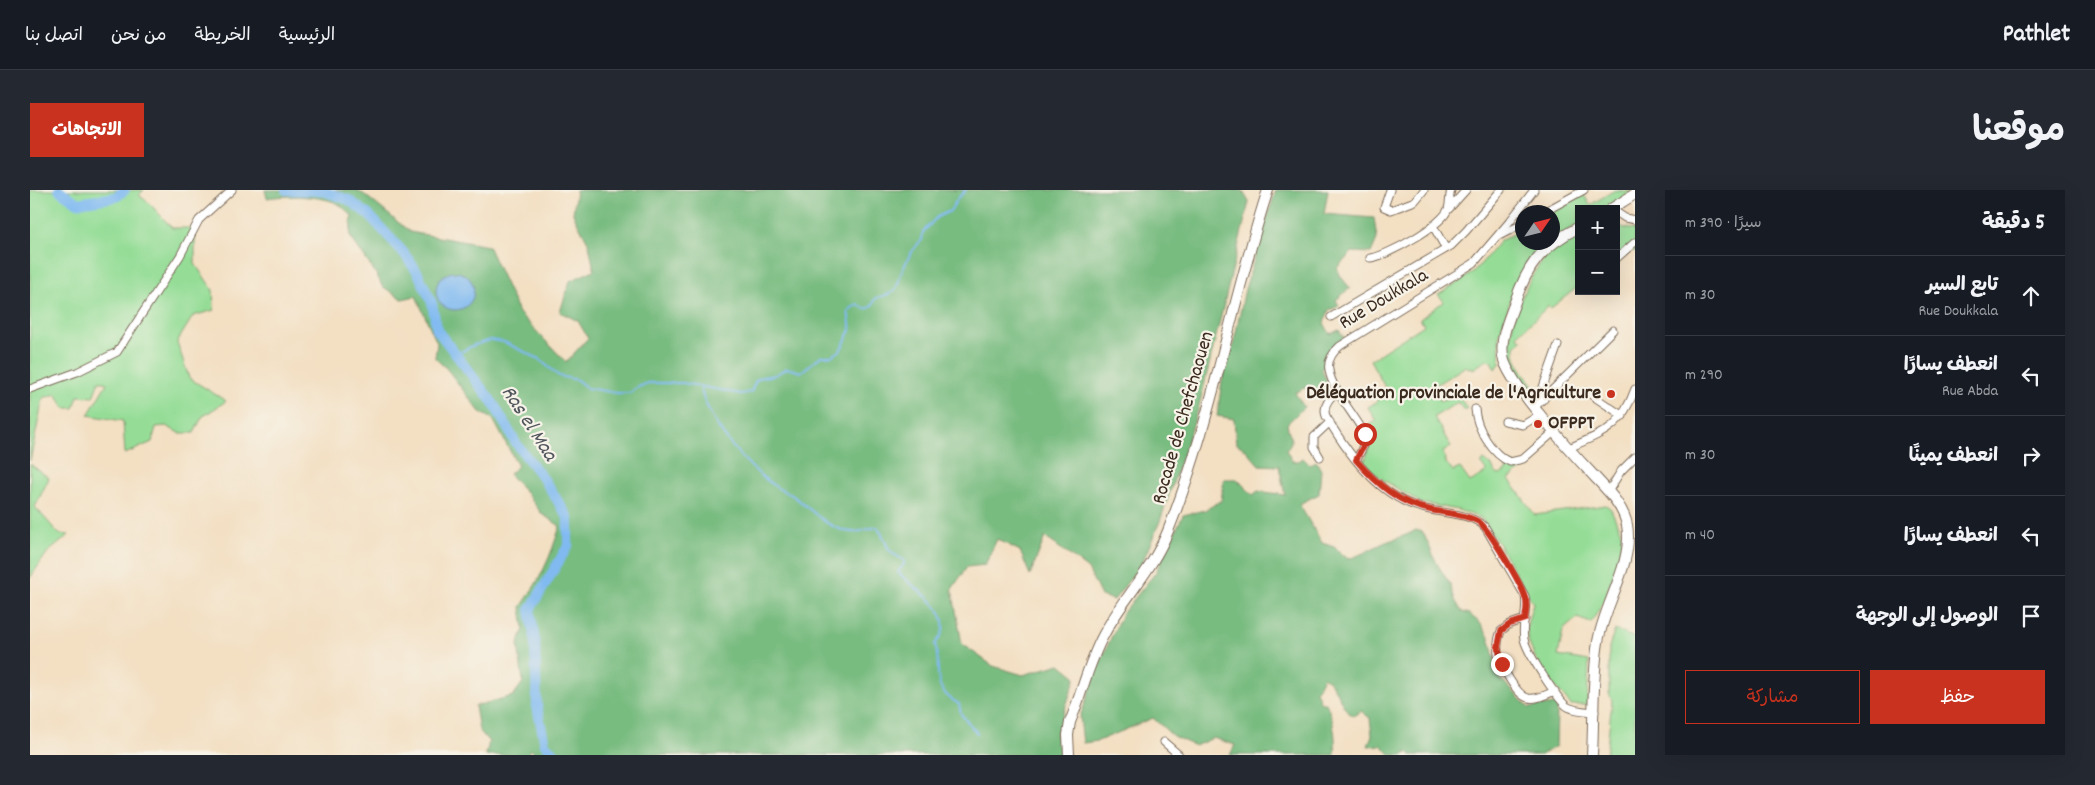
<!DOCTYPE html>
<html lang="ar">
<head>
<meta charset="utf-8">
<style>
  :root { --surface:#171b24; --page:#242831; --text:#f1f3f6; --muted:#9ea1a6; --line:#363941; --accent:#c8321e }
  body { margin:0; font-family:Dekko,"Playpen Sans Arabic",sans-serif; background:var(--page); color:var(--text); direction:rtl }
  .controls { position:absolute; right:15px; top:15px; display:grid; overflow:hidden; border-radius:0px; box-shadow:0 5px 20px #0002 }
  .controls button { width:45px; height:45px; display:grid; place-items:center; padding:0; border:0; border-bottom:1px solid var(--line); background:var(--surface); color:var(--text); font:25px sans-serif }
  .compass { position:absolute; left:1485px; top:15px; width:45px; height:45px; border-radius:50%; background:var(--surface); box-shadow:0 5px 20px #0002; rotate:55deg }
  .stop { position:absolute; width:15px; height:15px; margin:-11px; border:4px solid #c8321e; border-radius:50%; background:#fff }
  .stop.end { background:#c8321e; border-color:#fff; box-shadow:0 1px 5px #0008 }
  .list { margin:0; padding:0; list-style:none }
  h2 { display:flex; justify-content:space-between; align-items:center; height:65px; margin:0; padding:0 20px; font-size:21px }
  h2 small { font-size:16px; font-weight:400; color:var(--muted) }
  .list li { display:grid; grid-template-columns:32px 1fr auto; gap:15px; align-items:center; box-sizing:border-box; height:80px; padding:0 20px; border-top:1px solid var(--line) }
  .list b { display:block; font-size:19px; white-space:nowrap }
  .list p { margin:0; font-size:16px; white-space:nowrap; color:var(--muted) }
  .list em { font-size:16px; font-style:normal; color:var(--muted) }
  .actions { display:flex; gap:10px; padding:15px 20px }
  .actions a { flex:1; padding:11px 0; border:1px solid var(--accent); border-radius:0px; text-align:center; font-size:18px; color:var(--accent) }
  .actions .main { background:var(--accent); color:#fff }
  .icon { flex:none; width:28px; height:28px; fill:none; stroke:currentColor; stroke-width:2; stroke-linecap:round; stroke-linejoin:round }
  .map { position:relative; flex:none; width:1605px; height:565px; overflow:hidden; direction:ltr; border-radius:0px }
  header { display:flex; align-items:center; gap:30px; box-sizing:border-box; height:70px; padding:0 25px; background:var(--surface); border-bottom:1px solid var(--line) }
  header strong { font-size:24px }
  nav { display:flex; gap:28px; margin-inline-start:auto; font-size:18px }
  .intro { display:flex; align-items:center; justify-content:space-between; box-sizing:border-box; height:120px; padding:0 30px }
  h1 { margin:0; font-size:35px }
  .button { padding:12px 22px; border-radius:0px; background:var(--accent); color:#fff; font-size:18px; font-weight:700 }
  main { display:flex; gap:30px; padding:0 30px }
  aside { flex:1; background:var(--surface); border-radius:0px; box-shadow:0 5px 20px #0002 }
  .map>svg:first-child { display:block }
  .green { fill:#95dd97; stroke:#68845a }
  .forest { fill:#78bc80; stroke:#5a734f }
  .water { fill:#80baf1; stroke:#5e7288 }
  .lines { fill:none; stroke-linecap:round; stroke-linejoin:round }
  .stream { stroke:#80baf1; stroke-width:2 }
  .river { stroke:#80baf1; stroke-width:10 }
  .street-casing { stroke:#7b6957; stroke-width:9 }
  .secondary-casing { stroke:#7b6957; stroke-width:12 }
  .street { stroke:#fff; stroke-width:7 }
  .secondary { stroke:#fff; stroke-width:10 }
  .route { stroke:#c8321e; stroke-width:6 }
  .poi-dot { fill:#c8321e; stroke:#f7f3e8; stroke-width:2 }
  .labels { text-anchor:middle; dominant-baseline:central; stroke-width:4.5; stroke-linejoin:round; paint-order:stroke }
  .street-label { font-size:20px; fill:#3b2a1e; stroke:#f7f3e8 }
  .poi-label { font-size:20px; font-weight:bold; fill:#3b2a1e; stroke:#f7f3e8; text-anchor:end }
  .water-label { font-size:21px; font-style:italic; fill:#50555d; stroke:#f7f3e8 }
</style>
</head>
<body>
<header>
<strong>Pathlet</strong>
<nav><a>الرئيسية</a><a>الخريطة</a><a>من نحن</a><a>اتصل بنا</a></nav>
</header>
<div class="intro"><h1>موقعنا</h1><a class="button">الاتجاهات</a></div>
<main>
<aside>
<h2>5 دقيقة<small>سيرًا · 390 m</small></h2>
<ul class="list">
<li><svg class="icon" aria-label="ahead" viewBox="0 0 24 24"><path d="M12 20V5M6 11l6-6 6 6"/></svg><div><b>تابع السير</b><p>Rue Doukkala</p></div><em>30 m</em></li>
<li><svg class="icon" aria-label="left" viewBox="0 0 24 24"><path d="M17 20v-9H6M10 6l-5 5 5 5"/></svg><div><b>انعطف يسارًا</b><p>Rue Abda</p></div><em>290 m</em></li>
<li><svg class="icon" aria-label="right" viewBox="0 0 24 24"><path d="M7 20v-9h11M14 6l5 5-5 5"/></svg><div><b>انعطف يمينًا</b></div><em>30 m</em></li>
<li><svg class="icon" aria-label="left" viewBox="0 0 24 24"><path d="M17 20v-9H6M10 6l-5 5 5 5"/></svg><div><b>انعطف يسارًا</b></div><em>40 m</em></li>
<li><svg class="icon" aria-label="arrive" viewBox="0 0 24 24"><path d="M6 21V4h12l-3 4 3 4H6"/></svg><div><b>الوصول إلى الوجهة</b></div></li>
</ul>
<div class="actions"><a class="main">حفظ</a><a>مشاركة</a></div>
</aside>
<div class="map">
<svg width="1605" height="565" viewBox="0 0 1605 565">
  <rect width="100%" height="100%" fill="#f7f3e8"/>
  <filter id="ink" filterUnits="userSpaceOnUse"><feTurbulence type="fractalNoise" baseFrequency=".02" numOctaves="2"/><feDisplacementMap in="SourceGraphic" scale="10" xChannelSelector="R" yChannelSelector="G"/><feConvolveMatrix kernelMatrix="1 2 1 2 8 2 1 2 1" color-interpolation-filters="sRGB"/></filter>
  <filter id="wash" filterUnits="userSpaceOnUse"><feTurbulence type="fractalNoise" baseFrequency=".0096" numOctaves="4" result="noise"/><feDisplacementMap in="SourceGraphic" scale="20" xChannelSelector="R" yChannelSelector="G"/><feGaussianBlur stdDeviation="1.12" result="paint"/><feColorMatrix in="noise" values="0 0 0 0 0 0 0 0 0 0 0 0 0 0 0 0 0 1.4 0 .05"/><feComposite in="paint" operator="in"/></filter>
  <g filter="url(#wash)">
    <rect width="100%" height="100%" fill="#f3dfc2"/>
    <path class="green" d="M0 0H114L109 5 121 15 142 38H165V74L183 100 184 120 163 126 147 152 159 188 196 211 172 227 164 243H149L136 236 126 237 122 252 95 264 93 231 58 225 77 193 69 191 63 207 48 206 44 218H35L26 204 13 208 0 271Z
      M1585 0 1601 2 1577 19H1549V34L1523 50 1522 22 1554 5 1560 15Z
      M1586 36 1605 40V62L1602 60 1586 72Z
      M1492 39V52L1519 53 1499 70 1484 99 1469 146 1470 174 1465 179 1461 171 1457 170 1443 179 1442 177 1438 178 1436 176 1404 196 1410 211 1427 204 1437 218 1434 220 1428 212 1404 227 1421 257 1413 262 1416 273 1423 281 1430 278 1440 292 1457 282 1451 274 1454 270 1462 276 1465 283 1470 285 1477 280 1475 274H1485L1490 281 1479 289 1505 325 1576 315 1581 319 1592 345 1589 369 1573 413 1561 433 1547 428 1533 440 1528 466 1559 471 1557 515H1541C1525 497 1497 465 1497 440 1497 432 1501 422 1503 413L1468 353 1451 328 1428 320 1391 313 1352 289 1332 272 1335 271 1341 250 1337 236 1346 231 1338 217 1347 212V209L1356 199 1340 170 1394 135 1390 129 1413 112 1408 105 1444 82 1470 51Z
      M1549 46V96L1521 118 1518 116 1487 146 1492 150 1485 156C1483 173 1499 190 1509 203L1505 206C1495 197 1484 185 1481 172 1474 140 1496 90 1516 66 1524 57 1538 50 1549 46Z
      M0 274 19 288 5 317 29 344 39 345 17 363 0 388Z
      M1585 440 1605 448V565H1576L1582 511 1579 503V457Z"/>
    <path class="forest" d="M235 0H326L335 5 380 42 458 56 489 123 536 172 558 148 548 131 530 122 540 91 564 80 559 54 543 24 546 0H1212L1219 12 1168 220 1130 331 1112 373 1084 410 1071 406 1058 379 1015 347 1000 385 990 361 967 349 955 375 937 377 922 399 932 454 963 476 993 485 1030 474 1046 487 1026 545 1032 565H508L501 559 498 565H456L459 552 449 540 445 516 483 506 493 492 488 454 494 439 491 417C511 388 520 369 530 336L512 324 494 300 479 284 488 276 463 229 450 222 417 179 405 168 407 153 386 106 372 109 352 96 348 87 320 46 322 26C318 22 314 18 310 15 295 5 255 5 237 8Z
      M1246 0H1298L1294 24 1344 28 1347 49 1341 63 1322 62 1307 78 1311 87 1320 98 1306 110 1309 116 1299 120 1294 133 1300 144 1309 140 1314 148 1302 158 1292 180 1299 196 1289 210 1278 196 1265 203 1274 217 1257 234C1259 245 1265 253 1256 260L1262 271H1269L1273 268 1280 275 1286 271 1291 280 1289 304 1269 314 1292 353 1304 357 1318 369C1334 364 1342 358 1356 352 1367 348 1376 346 1386 340L1393 342 1407 374 1420 394 1425 410 1432 422 1439 424 1450 433 1459 447 1469 487 1499 518 1525 514 1528 511 1530 513 1527 521 1526 556 1511 565H1381L1378 562 1373 565H1361L1351 555 1338 556 1342 545 1340 528 1331 521 1323 526C1308 516 1309 495 1293 487L1286 501 1291 513H1296C1304 531 1306 545 1305 565H1200L1205 555 1183 548 1165 556 1143 546 1123 528 1068 551 1053 553 1050 527 1068 477 1092 424 1126 382 1153 325 1175 320 1191 311 1194 289H1207L1223 305 1228 301 1255 305 1249 276 1229 275 1216 260 1206 253 1204 229 1187 226 1192 191 1204 152 1215 99Z"/>
    <path class="water" d="M406 101a19 19 0 1 1 38 0a19 19 0 1 1-38 0Z"/>
    <g class="lines">
      <path class="stream" d="M425 165 444 155 461 150 474 152 509 169 529 186 547 190 557 198 587 203H600L606 198 618 193H653L711 204 721 202 726 190 732 187 745 185 757 178 771 182 791 166H801L810 161 821 140 818 121 827 114 835 119 841 117 846 108C852 106 861 105 865 100 868 96 869 89 871 84 875 74 883 57 892 50L893 42 907 27 920 21 928 8 936 0
        M670 196C679 234 714 275 746 297 752 301 760 303 766 308 783 321 798 339 821 342 829 343 839 338 847 337 861 354 850 358 874 370V374L868 382C881 397 918 415 913 440 913 445 908 450 905 454 913 482 898 497 929 514L931 524 947 543"/>
      <path class="river" d="M29 0 48 13 86 7 95 0
        M256 0 293 1 319 10 340 26 373 62 388 83 402 113 407 140 463 213 486 253 515 291 538 327V356L500 420 505 452 507 517 515 554 526 565"/>
    </g>
  </g>
  <g filter="url(#ink)">
    <g class="lines">
      <g class="street-casing">
        <path id="street" d="M1360 0 1354 17 1361 20 1385 11 1394 0
          M1418 20 1436 0
          M1514 22 1554 0
          M1586 22 1595 28 1605 30
          M1403 36 1416 59
          M1471 45 1492 34
          M1340 68C1356 67 1414 34 1418 19 1420 13 1419 6 1421 0
          M1586 69 1605 52
          M1301 127 1421 56 1436 41 1471 0
          M0 199 47 182 87 162 150 66 169 30 202 0
          M1308 201C1300 207 1292 215 1296 226 1317 263 1349 307 1392 318 1411 324 1440 322 1455 337L1495 406C1498 421 1491 435 1494 449 1496 461 1528 511 1538 517 1546 521 1556 521 1565 522
          M1557 202 1593 226
          M1514 209 1513 197 1528 155
          M1505 217 1583 140
          M1445 219C1446 237 1462 265 1480 272L1493 269 1525 241
          M1475 231 1493 235 1511 224
          M1539 258C1575 242 1591 238 1605 199
          M1290 267 1284 257V247L1300 232
          M1326 270 1331 261 1336 246C1327 228 1301 199 1299 180 1297 171 1303 162 1310 156L1444 73 1480 31 1504 0
          M1578 302 1591 281 1605 267
          M1495 429 1480 434 1471 441C1468 448 1467 456 1468 464 1471 476 1486 505 1498 508 1507 510 1517 504 1525 501
          M1134 552 1149 565"/>
      </g>
      <g class="secondary-casing">
        <path id="secondary" d="M1581 19 1605 4
          M1549 37C1513 56 1498 73 1485 112 1479 129 1470 147 1473 166 1476 191 1544 265 1564 286 1577 300 1593 315 1597 335 1604 373 1574 414 1568 452 1562 489 1564 528 1562 565
          M1039 565 1038 545 1040 532C1052 503 1059 471 1074 444 1094 407 1122 381 1138 341 1182 231 1201 113 1238 0"/>
      </g>
      <use href="#street" class="street"/>
      <use href="#secondary" class="secondary"/>
    </g>
  </g>
  <g class="lines" filter="url(#ink)">
    <path class="route" d="M1335 244 1336 250 1326 270C1347 294 1369 314 1401 320 1415 323 1436 324 1449 332 1458 338 1492 395 1495 407 1498 414 1496 422 1495 429L1480 434 1471 441 1468 457 1472 474"/>
  </g>
  <g class="poi-dot">
    <circle cx="1581" cy="204" r="5"/>
    <circle cx="1508" cy="234" r="5"/>
  </g>
  <g class="labels">
    <g class="street-label">
      <text transform="translate(1354 110) rotate(-31)">Rue Doukkala</text>
      <text transform="translate(1154 228) rotate(-74)">Rocade de Chefchaouen</text>
    </g>
    <g class="poi-label">
      <text x="1571" y="204">Déléguation provinciale de l'Agriculture</text>
      <text x="1518" y="234" text-anchor="start">OFPPT</text>
    </g>
    <g class="water-label">
      <text transform="translate(498 234) rotate(57)">Ras el Maa</text>
    </g>
  </g>
</svg>
<div class="controls">
<button>+</button>
<button>−</button>
</div>
<svg class="compass" viewBox="-18 -18 36 36"><path d="M0-13l5 13h-10z" fill="#e53935"/><path d="M0 13l5-13h-10z" fill="#9ea1a6"/></svg>
<div class="stop" style="left:1335px;top:244px"></div>
<div class="stop end" style="left:1472px;top:474px"></div>
</div>
</main>
</body>
</html>
